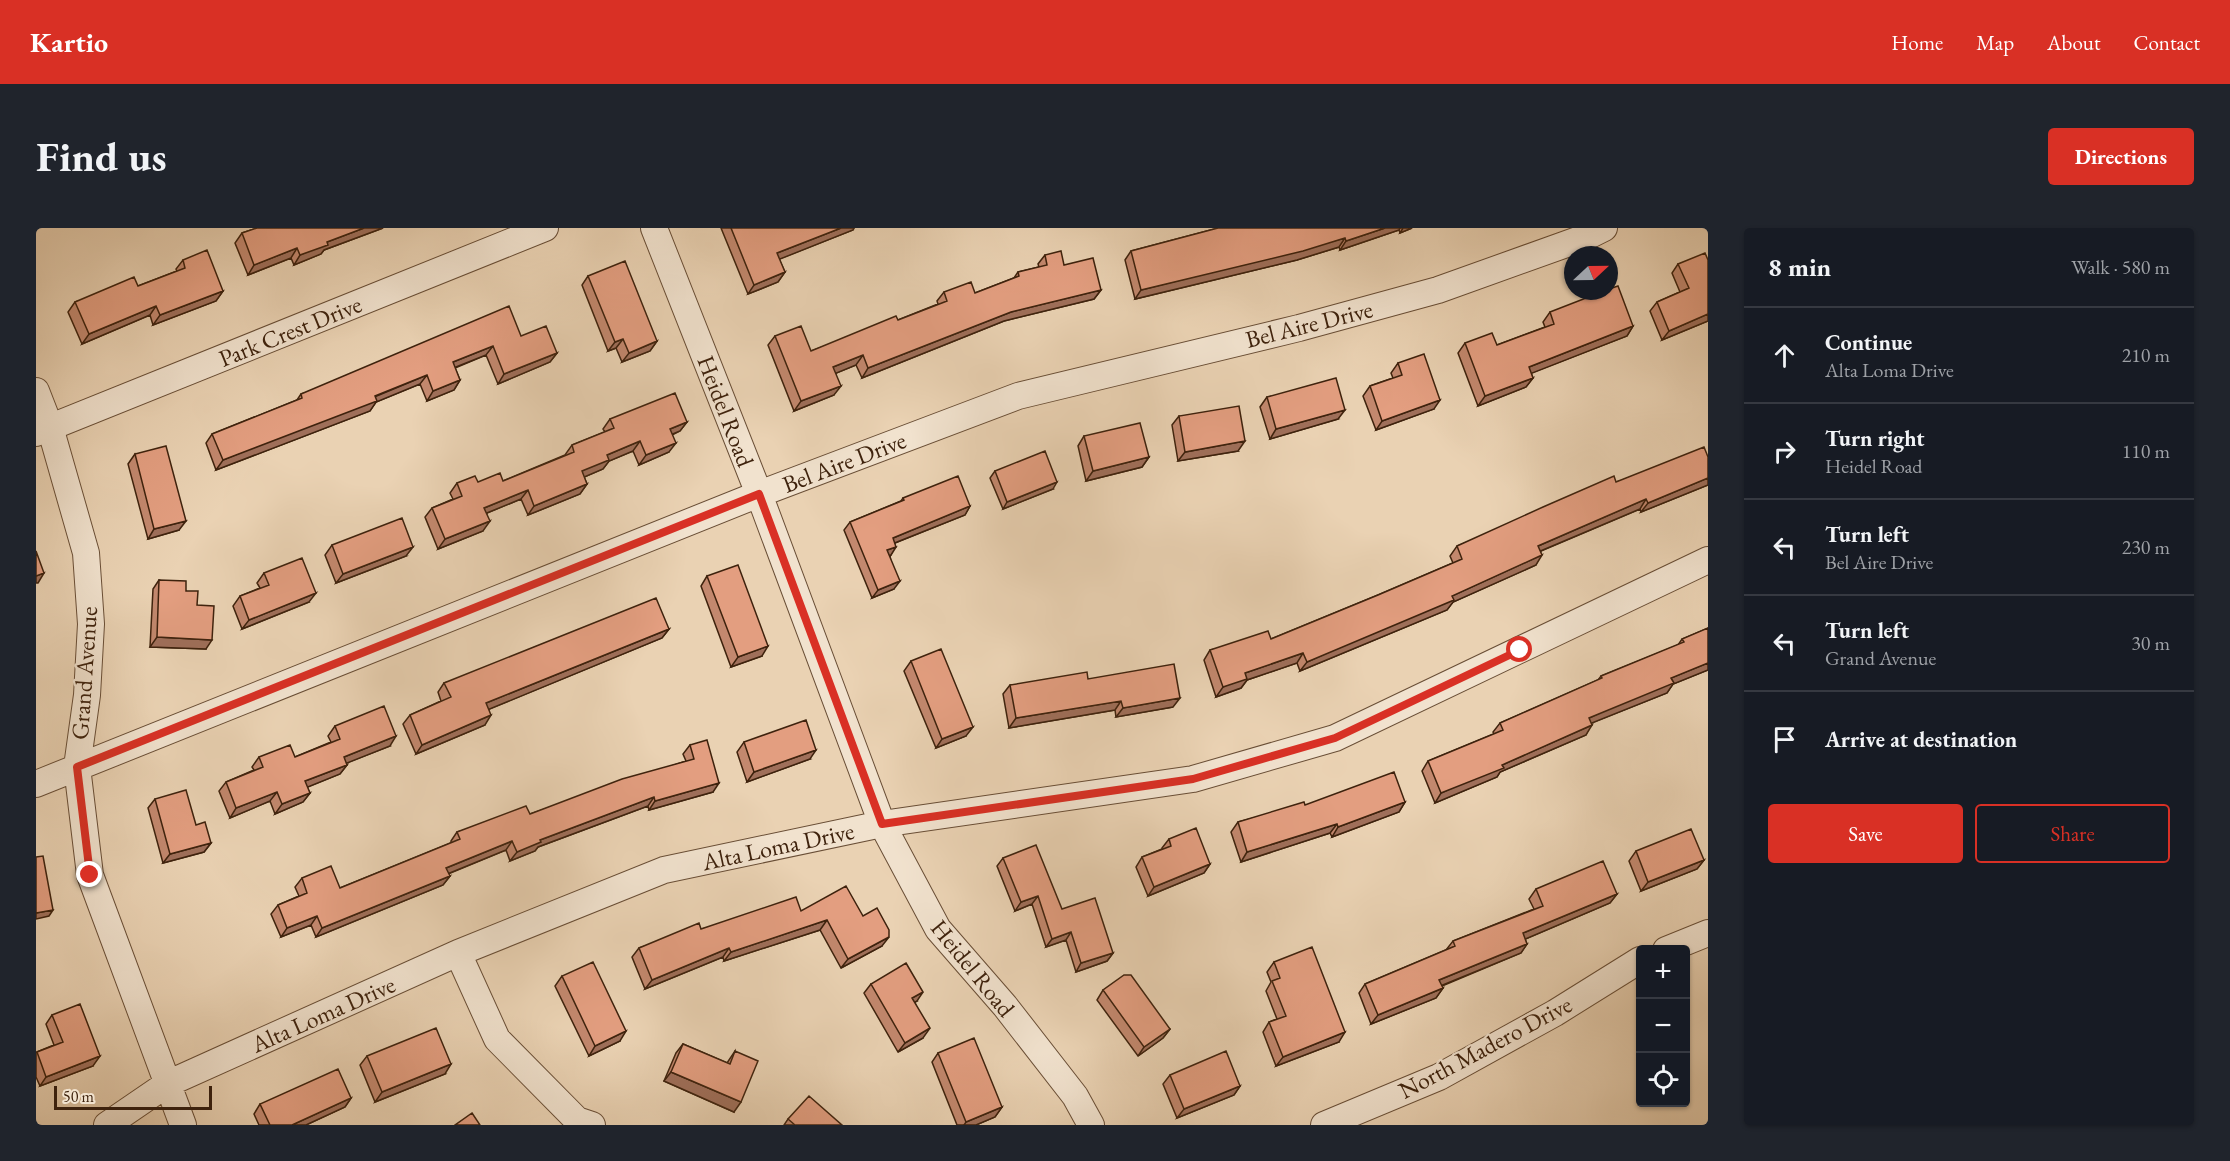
<!DOCTYPE html>
<html lang="en">
<head>
<meta charset="utf-8">
<style>
  :root { --surface:#171b24; --page:#20242c; --text:#f1f3f6; --muted:#9ea1a6; --line:#363941; --accent:#d93025 }
  body { margin:0; font-family:"EB Garamond",serif; background:var(--page); color:var(--text) }
  .controls { position:absolute; right:18px; bottom:18px; display:grid; overflow:hidden; border-radius:6px; box-shadow:0 2px 4px #0004 }
  .controls button { width:54px; height:54px; display:grid; place-items:center; padding:0; border:0; border-bottom:2px solid var(--line); background:var(--surface); color:var(--text); font:30px sans-serif }
  .compass { position:absolute; left:1528px; top:18px; width:54px; height:54px; border-radius:50%; background:var(--surface); box-shadow:0 2px 4px #0004; rotate:68deg }
  .scale { position:absolute; left:18px; bottom:15px; width:158px; box-sizing:border-box; padding-left:6px; border:3px solid #3e220d; border-top:0; font-size:16px; line-height:21px; white-space:nowrap; color:#3e220d; -webkit-text-stroke:4px #f1e2ce; paint-order:stroke }
  .stop { position:absolute; width:18px; height:18px; margin:-14px; border:4px solid #d93025; border-radius:50%; background:#fff }
  .stop.end { background:#d93025; border-color:#fff; box-shadow:0 2px 6px #0008 }
  .list { margin:0; padding:0; list-style:none }
  h2 { display:flex; justify-content:space-between; align-items:center; height:78px; margin:0; padding:0 24px; font-size:26px }
  h2 small { font-size:20px; font-weight:400; color:var(--muted) }
  .list li { display:grid; grid-template-columns:39px 1fr auto; gap:18px; align-items:center; box-sizing:border-box; height:96px; padding:0 24px; border-top:2px solid var(--line) }
  .list b { display:block; font-size:22px; white-space:nowrap }
  .list p { margin:0; font-size:20px; white-space:nowrap; color:var(--muted) }
  .list em { font-size:20px; font-style:normal; color:var(--muted) }
  .actions { display:flex; gap:12px; padding:18px 24px }
  .actions a { flex:1; padding:14px 0; border:2px solid var(--accent); border-radius:6px; text-align:center; font-size:21px; color:var(--accent) }
  .actions .main { background:var(--accent); color:#fff }
  .icon { flex:none; width:33px; height:33px; fill:none; stroke:currentColor; stroke-width:2; stroke-linecap:round; stroke-linejoin:round }
  .map { position:relative; flex:none; width:1672px; height:897px; overflow:hidden; border-radius:6px }
  header { display:flex; align-items:center; gap:36px; box-sizing:border-box; height:84px; padding:0 30px; background:var(--accent); color:#fff }
  header strong { font-size:28px }
  nav { display:flex; gap:33px; margin-inline-start:auto; font-size:21px }
  .intro { display:flex; align-items:center; justify-content:space-between; box-sizing:border-box; height:144px; padding:0 36px }
  h1 { margin:0; font-size:42px }
  .button { padding:15px 27px; border-radius:6px; background:var(--accent); color:#fff; font-size:21px; font-weight:700 }
  main { display:flex; gap:36px; padding:0 36px }
  aside { flex:1; background:var(--surface); border-radius:6px; box-shadow:0 2px 4px #0004 }
  .map>svg:first-child { display:block }
  .lines { fill:none; stroke-linecap:round; stroke-linejoin:round }
  .street-casing { stroke:#694e36; stroke-width:28 }
  .street { stroke:#f1e2ce; stroke-width:26 }
  .wall { fill:#c3886e; stroke:#3e220d; stroke-width:1.5 }
  .shaded-wall { fill:#9f6f5a; stroke:#3e220d; stroke-width:1.5 }
  .building { fill:#e39e80; stroke:#3e220d; stroke-width:1.5 }
  .route { stroke:#d93025; stroke-width:8 }
  .labels { text-anchor:middle; dominant-baseline:central; stroke-width:4.5; stroke-linejoin:round; paint-order:stroke }
  .street-label { font-size:24px; fill:#3e220d; stroke:#f1e2ce }
</style>
</head>
<body>
<header>
<strong>Kartio</strong>
<nav><a>Home</a><a>Map</a><a>About</a><a>Contact</a></nav>
</header>
<div class="intro"><h1>Find us</h1><a class="button">Directions</a></div>
<main>
<div class="map">
<svg width="1672" height="897" viewBox="0 0 1672 897">
  <rect width="100%" height="100%" fill="#ead2b3"/>
  <filter id="stains"><feTurbulence type="fractalNoise" baseFrequency=".00333" numOctaves="4"/><feColorMatrix values="0 0 0 0 .2 0 0 0 0 .09 0 0 0 0 .02 0 0 0 .5 -.17"/></filter>
  <radialGradient id="worn" r=".72"><stop offset=".6" stop-color="#630" stop-opacity="0"/><stop offset="1" stop-color="#630" stop-opacity=".3"/></radialGradient>
  <g class="lines">
    <g class="street-casing">
      <path id="street" d="M618 0 723 266 846 596 902 701 969 778 1039 868 1055 897
        M0 163 14 199 50 325 55 396 51 467 41 539 54 647 147 897
        M0 205 509 0
        M0 556 723 266 982 168 1263 100 1402 62 1550 9 1568 0
        M1630 722 1672 705
        M422 725 461 811 541 892 556 897
        M71 897 131 856 422 725 628 642 846 596 1157 551 1299 510 1672 332
        M1288 897 1403 849 1519 785 1604 732"/>
    </g>
    <use href="#street" class="street"/>
  </g>
  <path class="wall" d="M221 0H347L288 22 285 26 258 37 255 30 212 47 199 15 206 5Z
    M685 0H818L817 2 743 31 749 44 742 54 712 66Z
    M1182 0H1376L1364 5 1363 2 1304 22 1303 19 1261 32 1099 71 1089 32 1095 23Z
    M1009 27 1028 37 1065 62 1058 71 968 93 826 150 820 137 800 145 798 167 758 183 732 117 739 108 775 123 862 92 902 76 901 73 908 64 939 65 978 50 982 44 1003 39 1002 36Z
    M147 32 187 63 180 73 117 97 114 87 46 116 32 84 39 74 102 58 141 43 140 41Z
    M1672 32V93L1626 112 1614 83 1621 74 1644 64 1636 45 1642 36Z
    M552 48 621 113 614 123 586 134 580 120 572 123 546 57Z
    M1514 84 1597 98 1591 108 1495 145 1497 150 1490 159 1442 178 1422 125 1429 115 1461 117 1509 99 1507 94Z
    M485 108 521 125 514 134 462 156 450 127 419 140 424 152 418 162 391 173 384 156 340 174 334 183 180 242 170 215 176 206 261 172 265 166Z
    M1362 135 1398 181 1340 202 1327 168 1334 158 1357 150 1355 145Z
    M1231 169 1302 191 1234 211 1224 179Z
    M1143 188 1202 223 1142 233 1136 197Z
    M574 191 651 194 644 203 636 207 633 224 603 237 597 223 573 233 567 241 548 249 551 256 544 266 492 287 485 271 451 285 447 303 402 321 389 289 396 280 417 271 414 265 421 255 467 253 529 227 536 217 569 204 567 201Z
    M1048 208 1113 229 1106 239 1050 253 1042 218Z
    M99 226 143 302 112 311 92 236Z
    M1672 229V257L1605 284 1604 281 1505 323 1500 337 1417 374 1411 382 1264 443 1261 435 1211 452 1205 460 1180 469 1168 432 1174 422 1235 411 1342 367 1417 335 1414 328 1421 318 1580 254Z
    M959 243 1017 261 967 281 954 250Z
    M867 270 934 278 929 287 859 315 855 327H854L858 361 836 370 808 302 814 294 865 273Z
    M296 317 370 328 300 355 289 327Z
    M228 345 273 374 206 401 197 378 204 368 224 360 221 355Z
    M671 348 726 428 695 439 665 358Z
    M123 352 150 363 161 377 170 421 114 419 117 361Z
    M1672 400V442L1637 456 1631 465 1555 495 1550 507 1464 544 1461 549 1399 575 1386 543 1392 533 1458 506 1457 504 1464 495 1562 452 1565 448 1642 417 1646 411Z
    M633 401 626 410 453 481 449 497 380 526 367 496 374 487 405 473 402 464 408 455Z
    M875 433 930 508 900 520 868 443Z
    M1052 451 1137 479 1080 489 1079 482 973 500 967 466 974 457Z
    M299 498 354 518 310 535 311 537 304 546 271 559 274 565 267 574 239 586 234 573 194 590 183 563 190 554 218 542 216 539 223 529H259L295 514 292 508Z
    M708 514 774 531 711 554 701 524Z
    M654 517 677 564 613 582 612 578 502 619 499 623 474 633 470 622 412 646 414 648 407 657 280 709 275 697 245 709 235 686 242 677 263 668 259 659 266 650 304 660 415 615V613L421 604 494 586 650 533 647 526Z
    M119 571 160 597 175 615 168 624 127 635 112 580Z
    M1369 574 1363 584 1296 609 1294 605 1205 634 1195 604 1202 594 1269 577Z
    M1133 611 1174 636 1168 645 1112 668 1100 639 1106 629 1126 621V620Z
    M1600 623 1668 632 1661 641 1605 663 1593 633Z
    M967 630 1077 725 1071 733 1040 744 1030 712 1010 719 996 676 979 683 961 638Z
    M1500 661 1581 666 1574 675 1489 711 1491 716 1485 725 1406 758 1407 760 1400 770 1335 796 1323 765 1329 756 1410 722 1417 713 1498 681 1493 671Z
    M765 683 827 688 846 718 805 740 784 702 688 733 687 729 609 761 596 729 603 720 665 701Z
    M1238 734 1303 814 1240 838 1227 804 1233 794 1241 791 1230 763 1235 754 1231 744Z
    M526 748 584 813 553 828 519 758Z
    M835 756 881 773 879 774 887 810 862 824 828 765Z
    M1067 762 1134 801 1127 810 1102 828 1061 772Z
    M16 787 57 838 4 858 0 849V825L1 824 18 817 10 796Z
    M647 816 691 835 699 823 698 884 628 853 640 825Z
    M902 825 966 879 959 889 940 897H921L896 834Z
    M331 828 409 846 339 874 324 837Z
    M1134 847 1204 858 1198 867 1141 890 1127 856Z
    M315 870 309 879 270 897H223L218 886 224 876Z
    M752 891 806 897H748Z"/>
  <path class="shaded-wall" d="M328 0H347L288 22 285 26 258 37 264 27 291 14Z
    M805 0H818L817 2 734 35 741 25Z
    M1349 0H1364L1363 2 1304 22 1310 13Z
    M1367 0H1376L1364 5Z
    M1309 10 1303 19 1261 32 1099 71 1105 62Z
    M261 20 255 30 212 47 218 37Z
    M749 44 742 54 712 66 718 57Z
    M1065 62 1058 71 968 93 826 150 832 140 975 84Z
    M187 63 180 73 117 97 124 87Z
    M120 78 114 87 46 116 53 106Z
    M1672 86V93L1626 112 1633 103Z
    M1597 98 1591 108 1486 149 1493 139Z
    M587 111 580 120 572 123 579 114Z
    M621 113 614 123 586 134 593 125Z
    M457 118 450 127 410 143 417 134Z
    M521 125 514 134 462 156 468 146Z
    M827 127 820 137 791 149 797 139Z
    M391 147 384 156 340 174 334 183 180 242 187 232Z
    M1497 150 1490 159 1442 178 1449 168Z
    M424 152 418 162 391 173 397 163Z
    M805 158 798 167 758 183 765 173Z
    M1404 172 1398 181 1340 202 1346 193Z
    M1309 182 1302 191 1234 211 1240 201Z
    M651 194 644 203 627 210 634 201Z
    M604 213 597 223 573 233 567 241 539 253 546 243 571 227Z
    M1209 213 1202 223 1142 233 1149 224Z
    M640 215 633 224 603 237 610 227Z
    M1113 229 1106 239 1050 253 1057 243Z
    M1672 250V257L1605 284 1612 275Z
    M1021 254 1017 261 967 281 971 274Z
    M551 256 544 266 492 287 498 278Z
    M492 262 485 271 441 289 448 280Z
    M1610 271 1604 281 1495 327 1502 318Z
    M934 278 929 287 851 318 857 310Z
    M150 293 143 302 112 311 118 301Z
    M454 293 447 303 402 321 409 311Z
    M377 319 370 328 300 355 307 346Z
    M860 319 855 327 846 330 851 322Z
    M1506 327 1500 337 1417 374 1411 382 1264 443 1271 434Z
    M8 345 2 355H0V348Z
    M864 353 858 361 836 370 842 362Z
    M280 365 273 374 206 401 213 392Z
    M633 401 626 410 444 485 450 475Z
    M121 409 176 412 170 421 114 419Z
    M732 418 726 428 695 439 702 429Z
    M1267 425 1261 435 1211 452 1205 460 1180 469 1187 459 1209 445Z
    M1672 435V442L1637 456 1631 465 1546 499 1553 490 1635 450Z
    M1144 470 1137 479 1080 489 1087 480Z
    M1085 473 1079 482 973 500 980 490Z
    M455 487 449 497 380 526 386 517Z
    M1556 497 1550 507 1464 544 1461 549 1399 575 1405 565 1466 537Z
    M937 499 930 508 900 520 906 511Z
    M360 508 354 518 301 539 308 529Z
    M780 522 774 531 711 554 718 544Z
    M311 537 304 546 262 563 269 553Z
    M683 555 677 564 613 582 619 573Z
    M241 564 234 573 194 590 200 580Z
    M274 565 267 574 239 586 246 576Z
    M618 569 612 578 502 619 499 623 474 633 481 624 504 612Z
    M1369 574 1363 584 1296 609 1302 599Z
    M1301 596 1294 605 1205 634 1211 624Z
    M476 613 470 622 404 649 410 640Z
    M175 615 168 624 127 635 134 626Z
    M1668 632 1661 641 1605 663 1612 654Z
    M1174 636 1168 645 1112 668 1118 659Z
    M414 648 407 657 280 709 286 700Z
    M1581 666 1574 675 1480 715 1487 705Z
    M1002 668 996 676 979 683 985 674Z
    M17 682 13 688 0 691V685Z
    M281 688 275 697 245 709 251 700Z
    M791 692 784 702 688 733 695 724Z
    M1035 704 1030 712 1010 719 1016 711Z
    M853 709 846 718 805 740 812 731Z
    M1491 716 1485 725 1397 761 1403 752Z
    M693 720 687 729 609 761 616 752Z
    M1077 725 1071 733 1040 744 1045 735Z
    M1407 760 1400 770 1335 796 1342 787Z
    M887 764 881 773 870 780 876 770Z
    M894 800 887 810 862 824 869 815Z
    M1134 801 1127 810 1102 828 1108 819Z
    M590 803 584 813 553 828 559 818Z
    M1309 804 1303 814 1240 838 1247 829Z
    M64 828 57 838 4 858 10 849Z
    M415 836 409 846 339 874 346 864Z
    M635 844 705 874 698 884 628 853Z
    M1204 858 1198 867 1141 890 1148 881Z
    M315 870 309 879 270 897H256Z
    M966 879 959 889 940 897H928L930 894Z"/>
  <path class="building" d="M221 0H328L291 14 292 17 264 27 261 20 218 37 206 5Z
    M695 0H805L741 25 749 44 718 57Z
    M1182 0H1349L1310 13 1309 10 1267 23 1105 62 1095 23Z
    M171 22 187 63 124 87 120 78 53 106 39 74 98 49 102 58 149 40 147 32Z
    M1025 23 1028 37 1057 30 1065 62 975 84 832 140 827 127 797 139 805 158 765 173 739 108 765 98 775 123 860 88 862 92 911 73 908 64 935 54 939 65 983 48 982 44 1011 37 1009 27Z
    M1669 25 1672 32V86L1633 103 1621 74 1653 60 1642 36Z
    M589 33 621 113 593 125 587 111 579 114 552 48Z
    M1582 58 1597 98 1493 139 1497 150 1449 168 1429 115 1456 105 1461 117 1518 96 1514 84 1568 63H1573V61Z
    M473 78 485 108 510 98 521 125 468 146 457 118 417 134 424 152 397 163 391 147 339 168 341 173 187 232 176 206 266 170 265 166Z
    M1388 126 1404 172 1346 193 1334 158 1366 147 1362 135Z
    M1300 150 1309 182 1240 201 1231 169Z
    M639 165 651 194 634 201 640 215 610 227 604 213 571 227 573 232 546 243 551 256 498 278 492 262 448 280 454 293 409 311 396 280 426 268 421 255 439 248 442 254 464 245 467 253 538 224 536 217 578 200 574 191Z
    M1203 178 1209 213 1149 224 1143 188Z
    M1104 195 1113 229 1057 243 1048 208Z
    M130 218 150 293 118 301 99 226Z
    M1668 219 1672 229V250L1612 275 1610 271 1502 318 1506 327 1416 368 1418 372 1271 434 1267 425 1209 445 1211 451 1187 459 1174 422 1232 403 1235 411 1342 367 1426 331 1421 318 1507 279 1578 248 1580 254Z
    M1009 223 1021 254 971 274 959 243Z
    M922 248 934 278 857 310 860 319 851 322 864 353 842 362 814 294 868 272 867 270Z
    M366 290 377 319 307 346 296 317Z
    M0 323 8 345 0 348Z
    M266 330 280 365 213 392 204 368 233 357 228 345Z
    M702 337 732 418 702 429 671 348Z
    M123 352 150 353V363H162L161 377 178 378 176 412 121 409Z
    M620 370 633 401 450 475 455 487 386 517 374 487 415 469 408 455Z
    M1672 400V435L1635 450 1638 455 1553 490 1556 497 1466 537 1468 540 1405 565 1392 533 1467 502 1464 495 1566 450 1565 448 1648 414 1646 411Z
    M905 421 937 499 906 511 875 433Z
    M1138 436 1144 470 1087 480 1085 473 980 490 974 457 1051 444 1052 451Z
    M348 478 360 508 308 529 311 537 269 553 274 565 246 576 241 564 200 580 190 554 227 539 223 529 254 517 259 529 304 511 299 498Z
    M770 492 780 522 718 544 708 514Z
    M671 512 683 555 619 573 618 569 504 612 505 614 481 624 476 613 410 640 414 648 286 700 281 688 251 700 242 677 271 665 266 650 295 638 304 660 424 611 421 604 490 578 494 586 586 551 658 531 654 517Z
    M1358 544 1369 574 1302 599 1301 596 1211 624 1202 594 1268 574 1269 577Z
    M150 562 160 597 169 594 175 615 134 626 119 571Z
    M1160 600 1174 636 1118 659 1106 629 1135 618 1133 611Z
    M1655 601 1668 632 1612 654 1600 623Z
    M1000 617 1026 681 1059 670 1077 725 1045 735 1035 704 1016 711 1002 668 985 674 967 630Z
    M7 628 17 682 0 685V629Z
    M1567 633 1581 666 1487 705 1491 716 1403 752 1407 760 1342 787 1329 756 1419 718 1417 713 1507 678 1500 661Z
    M810 658 827 688 841 680 853 702V709L812 731 791 692 695 724 693 720 616 752 603 720 663 695 665 701 760 669 765 683Z
    M1276 719 1309 804 1247 829 1233 794 1250 788 1236 753 1244 750 1238 734Z
    M557 734 590 803 559 818 526 748Z
    M870 735 887 764 876 770 894 800 869 815 835 756Z
    M1088 747H1095L1134 801 1108 819 1067 762Z
    M44 776 64 828 10 849 1 824 27 814 16 787Z
    M400 800 415 836 346 864 331 828Z
    M938 810 966 879 930 894 902 825Z
    M647 816 694 836 699 823 722 833 705 874 635 844Z
    M1190 823 1204 858 1148 881 1134 847Z
    M302 841 315 870 256 897H234L224 876Z
    M773 868 806 897H759L752 891Z
    M436 885 444 897H419Z"/>
  <g class="lines">
    <path class="route" d="M54 647 41 539 723 266 846 596 1157 551 1299 510 1484 422"/>
  </g>
  <g class="labels">
    <g class="street-label">
      <text transform="translate(1273 96) rotate(-14)">Bel Aire Drive</text>
      <text transform="translate(254 103) rotate(-22)">Park Crest Drive</text>
      <text transform="translate(690 183) rotate(69)">Heidel Road</text>
      <text transform="translate(808 234) rotate(-21)">Bel Aire Drive</text>
      <text transform="translate(48 445) rotate(-86)">Grand Avenue</text>
      <text transform="translate(742 618) rotate(-12)">Alta Loma Drive</text>
      <text transform="translate(937 740) rotate(51)">Heidel Road</text>
      <text transform="translate(287 786) rotate(-24)">Alta Loma Drive</text>
      <text transform="translate(1449 819) rotate(-28)">North Madero Drive</text>
    </g>
  </g>
  <rect width="100%" height="100%" filter="url(#stains)"/>
  <rect width="100%" height="100%" fill="url(#worn)"/>
</svg>
<div class="controls">
<button>+</button>
<button>−</button>
<button><svg class="icon" aria-label="locate" viewBox="0 0 24 24"><circle cx="12" cy="12" r="6"/><path d="M12 2v4M12 18v4M2 12h4M18 12h4"/></svg></button>
</div>
<svg class="compass" viewBox="-18 -18 36 36"><path d="M0-13l5 13h-10z" fill="#e53935"/><path d="M0 13l5-13h-10z" fill="#9ea1a6"/></svg>
<div class="scale">50 m</div>
<div class="stop" style="left:1484px;top:422px"></div>
<div class="stop end" style="left:54px;top:647px"></div>
</div>
<aside>
<h2>8 min<small>Walk · 580 m</small></h2>
<ul class="list">
<li><svg class="icon" aria-label="ahead" viewBox="0 0 24 24"><path d="M12 20V5M6 11l6-6 6 6"/></svg><div><b>Continue</b><p>Alta Loma Drive</p></div><em>210 m</em></li>
<li><svg class="icon" aria-label="right" viewBox="0 0 24 24"><path d="M7 20v-9h11M14 6l5 5-5 5"/></svg><div><b>Turn right</b><p>Heidel Road</p></div><em>110 m</em></li>
<li><svg class="icon" aria-label="left" viewBox="0 0 24 24"><path d="M17 20v-9H6M10 6l-5 5 5 5"/></svg><div><b>Turn left</b><p>Bel Aire Drive</p></div><em>230 m</em></li>
<li><svg class="icon" aria-label="left" viewBox="0 0 24 24"><path d="M17 20v-9H6M10 6l-5 5 5 5"/></svg><div><b>Turn left</b><p>Grand Avenue</p></div><em>30 m</em></li>
<li><svg class="icon" aria-label="arrive" viewBox="0 0 24 24"><path d="M6 21V4h12l-3 4 3 4H6"/></svg><div><b>Arrive at destination</b></div></li>
</ul>
<div class="actions"><a class="main">Save</a><a>Share</a></div>
</aside>
</main>
</body>
</html>
